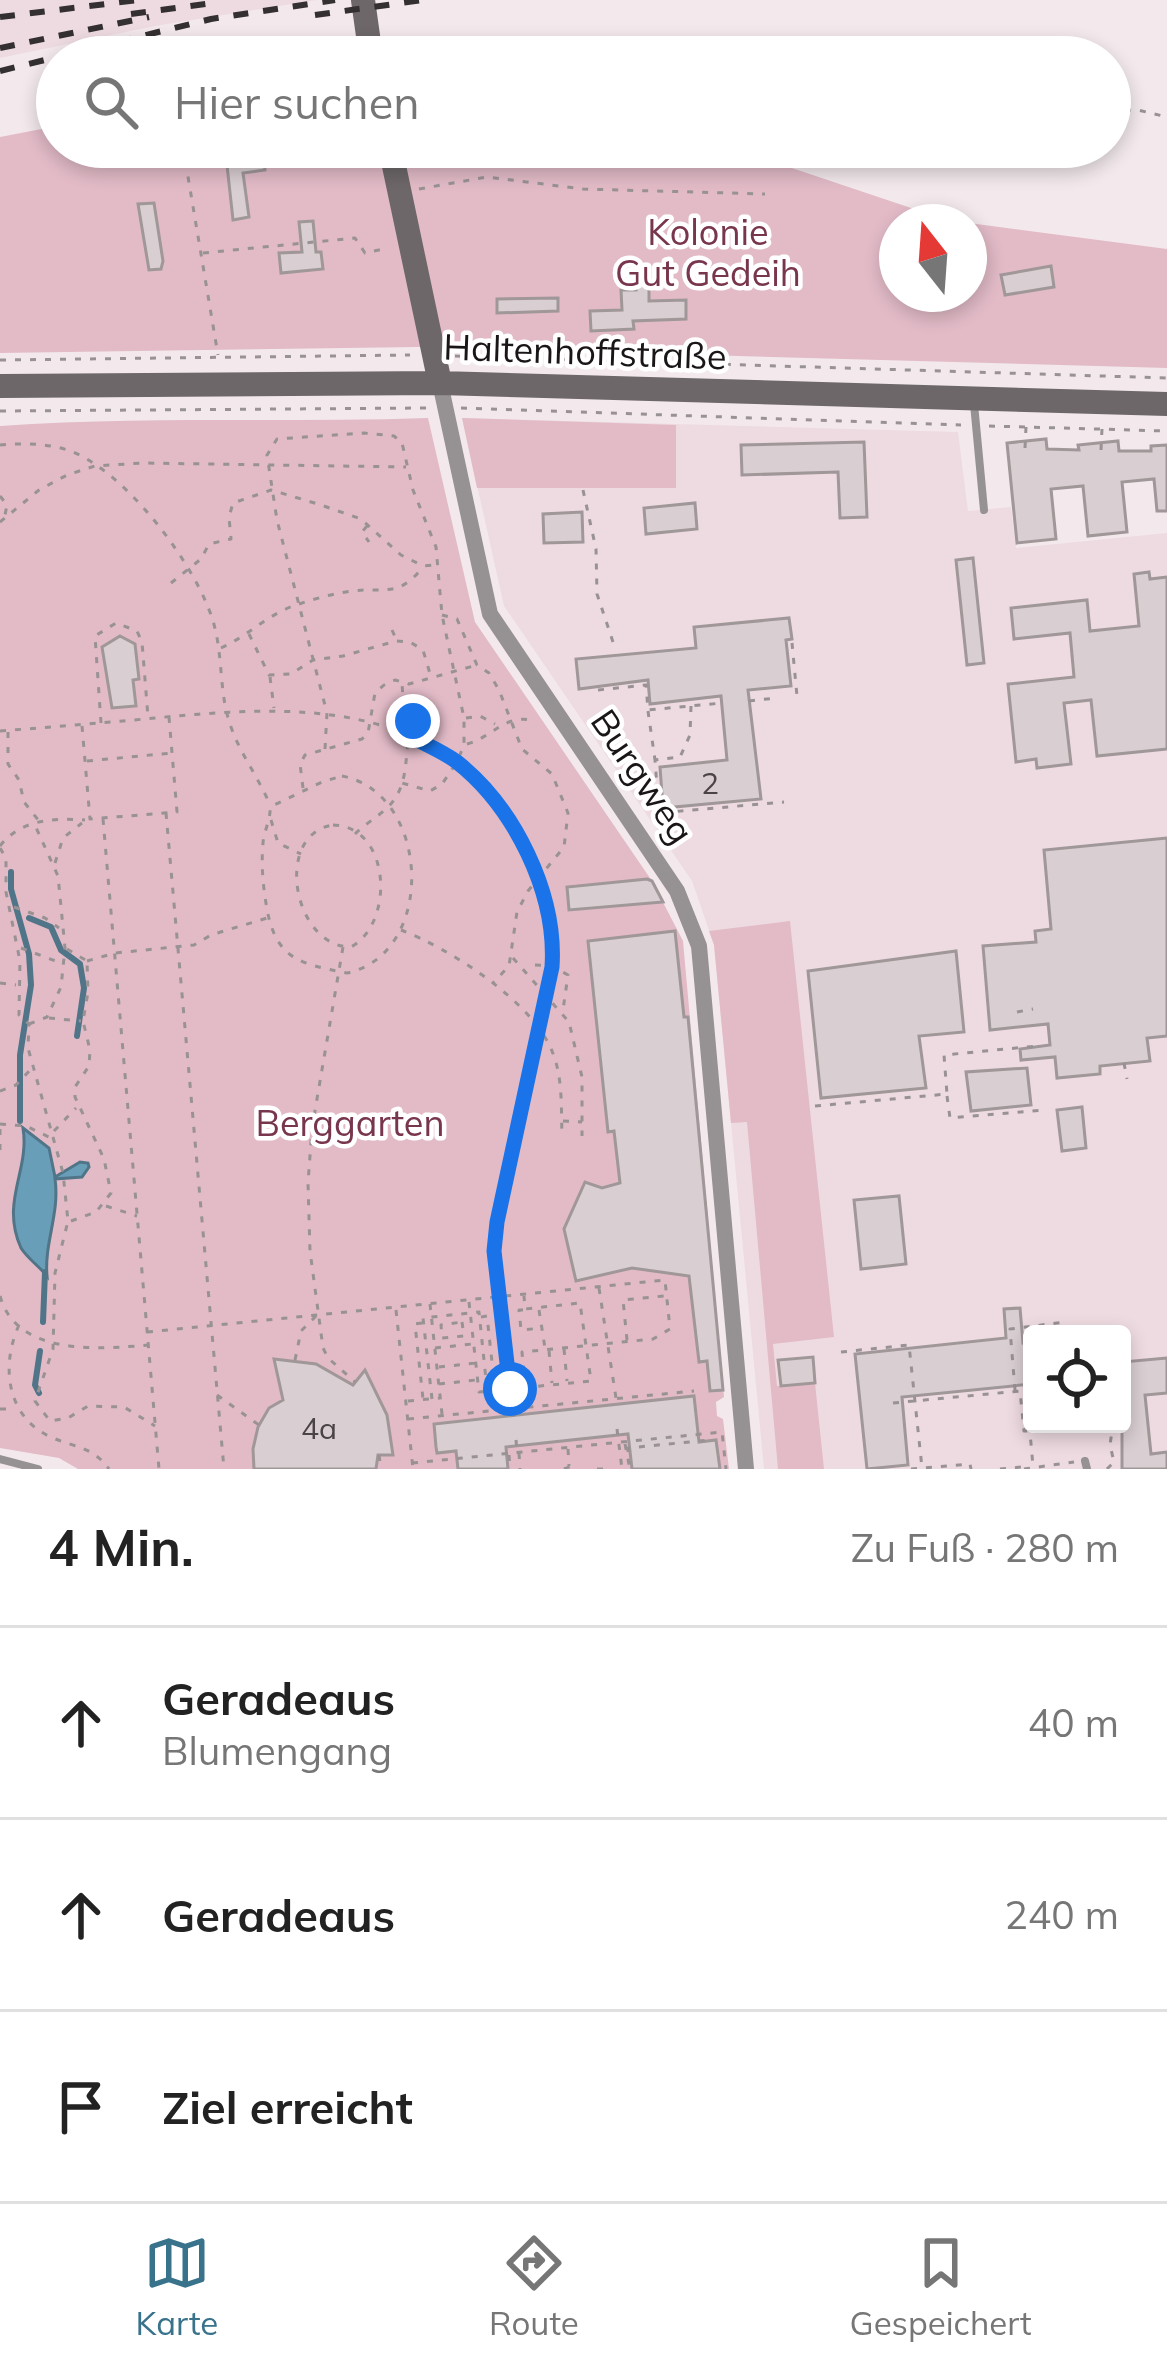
<!DOCTYPE html>
<html lang="de">
<head>
<meta charset="utf-8">
<style>
  :root { --surface:#fff; --page:#f6f6f6; --text:#222; --muted:#767676; --line:#e0e0e0; --accent:#38728b }
  body { margin:0; font-family:Mulish,sans-serif; background:var(--page); color:var(--text) }
  .controls { position:absolute; right:36px; bottom:36px; display:grid; overflow:hidden; border-radius:12px; box-shadow:0 6px 18px #0003 }
  .controls button { width:108px; height:108px; display:grid; place-items:center; padding:0; border:0; border-bottom:3px solid var(--line); background:var(--surface); color:var(--text); font:60px sans-serif }
  .compass { position:absolute; left:879px; top:204px; width:108px; height:108px; border-radius:50%; background:var(--surface); box-shadow:0 6px 18px #0003; rotate:343deg }
  .stop { position:absolute; width:36px; height:36px; margin:-27px; border:9px solid #1a73e8; border-radius:50%; background:#fff }
  .stop.end { background:#1a73e8; border-color:#fff; box-shadow:0 3px 12px #0008 }
  .list { margin:0; padding:0; list-style:none }
  h2 { display:flex; justify-content:space-between; align-items:center; height:156px; margin:0; padding:0 48px; font-size:51px }
  h2 small { font-size:39px; font-weight:400; color:var(--muted) }
  .list li { display:grid; grid-template-columns:78px 1fr auto; gap:36px; align-items:center; box-sizing:border-box; height:192px; padding:0 48px; border-top:3px solid var(--line) }
  .list b { display:block; font-size:45px; white-space:nowrap }
  .list p { margin:0; font-size:39px; white-space:nowrap; color:var(--muted) }
  .list em { font-size:39px; font-style:normal; color:var(--muted) }
  .icon { flex:none; width:66px; height:66px; fill:none; stroke:currentColor; stroke-width:2; stroke-linecap:round; stroke-linejoin:round }
  .map { position:relative; flex:none; width:1167px; height:1469px; overflow:hidden }
  .search { position:absolute; background:var(--surface); box-shadow:0 6px 18px #0003; left:36px; right:36px; top:36px; height:132px; display:flex; align-items:center; gap:30px; box-sizing:border-box; padding:0 42px; border-radius:66px; color:var(--muted); font-size:45px }
  .sheet { height:732px; background:var(--surface) }
  nav { display:flex; justify-content:space-around; align-items:center; box-sizing:border-box; height:168px; border-top:3px solid var(--line); background:var(--surface); font-size:33px; color:var(--muted) }
  nav a { display:grid; justify-items:center; gap:6px }
  nav .on { color:var(--accent) }
  .map>svg:first-child { display:block }
  .built { fill:#eedbe1; fill-rule:evenodd }
  .green { fill:#e2bbc7 }
  .water { fill:#689eb8; stroke:#517588; stroke-width:3 }
  .lines { fill:none; stroke-linecap:round; stroke-linejoin:round }
  .stream { stroke:#517588; stroke-width:6 }
  .building { fill:#d9ced1; stroke:#a09799; stroke-width:3 }
  .path { stroke:#999294; stroke-width:3; stroke-dasharray:6 9; stroke-linecap:butt }
  .lane { stroke:#969293; stroke-width:8 }
  .street { stroke:#969293; stroke-width:16 }
  .secondary { stroke:#6d6769; stroke-width:24 }
  .rail { stroke:#342f30; stroke-width:6; stroke-dasharray:15 15; stroke-linecap:butt }
  .route { stroke:#1a73e8; stroke-width:15 }
  .labels { text-anchor:middle; dominant-baseline:central; stroke-width:9; stroke-linejoin:round; paint-order:stroke }
  .number-label { font-size:30px; fill:#4a4446 }
  .park-label { font-size:36px; fill:#78354e; stroke:#fff }
  .street-label { font-size:36px; fill:#1a1617; stroke:#fff }
</style>
</head>
<body>
<div class="map">
<svg width="1167" height="1469" viewBox="0 0 1167 1469">
  <rect width="100%" height="100%" fill="#f3e9ec"/>
  <path class="built" d="M0 0H317L155 26 0 58Z
    M462 418 958 432 968 511 1011 507 1016 548 1167 533V1469H764L714 945 692 881 504 606ZM1032 1334H1122V1424H1032Z"/>
  <path class="green" d="M57 126V147H729L932 215 966 222H897V294H969V223L1167 249V368L417 347 0 353V137Z
    M428 418 475 622 652 881 683 941 724 1397 716 1402 717 1416 723 1419 729 1469H78L59 1458 0 1448V426C142 416 286 423 428 418Z
    M462 418 676 425V488H477Z
    M790 921 834 1337 773 1344 777 1386 815 1383 824 1469H778L747 1122 731 1123 714 945 709 931Z"/>
  <path class="water" d="M23 1128 49 1148 55 1177 80 1162 88 1163 89 1167 82 1177 55 1179C60 1213 44 1243 47 1276 39 1266 28 1259 21 1248 0 1201 30 1171 23 1128Z"/>
  <g class="lines">
    <path class="stream" d="M11 872V889L29 954 31 985 20 1055V1121
      M29 918 51 927 61 950 80 964 84 988 77 1036
      M43 1322 45 1272
      M39 1393 35 1385 40 1351"/>
  </g>
  <path class="building" d="M225 147H262L265 170 243 173 249 217 233 220Z
    M154 203 163 261 161 269 149 270 138 204Z
    M313 221 316 252H321L323 269 281 273 279 253 302 252 299 222Z
    M1051 266 1054 287 1005 295 1001 275Z
    M635 275H649V301L686 300V319L633 321 634 329 591 331 590 311 622 310 621 290H636Z
    M558 298V311L497 313V299Z
    M1046 439 1047 449 1079 450 1078 445 1118 441 1119 451H1151V446L1167 445V511H1157L1154 479 1122 482 1127 532 1088 536 1083 486 1051 489 1056 539 1017 543 1007 443Z
    M864 442 867 517 840 518 838 472 742 475 741 445Z
    M695 503 697 529 646 534 644 508Z
    M582 512 583 542 544 543 543 514Z
    M973 558 984 663 967 665 956 560Z
    M1149 572 1150 579 1167 577V749L1097 756 1091 700 1064 703 1071 764 1037 768 1036 759 1016 762 1008 684 1074 677 1070 633 1014 639 1011 608 1087 600 1090 631 1139 626 1134 574Z
    M789 618 792 639 786 640 791 686 748 690 761 799 663 808 660 767 727 760 721 696 650 704 648 680 579 689 576 659 696 648 694 627Z
    M120 636 135 644 139 679 133 680 136 706 112 708 102 647Z
    M1167 838V1036L1147 1038 1150 1061 1100 1066V1074L1057 1078 1055 1057 1021 1060 1020 1049 1050 1045 1048 1024 990 1030 983 946 1036 942 1035 931 1051 929 1044 850Z
    M647 879 652 881 663 902 569 910 567 887Z
    M675 931 684 1017H688L723 1390 710 1391 707 1361 699 1362 689 1276 632 1268 576 1281 564 1229 585 1182 602 1188 620 1183 614 1131 608 1132 588 941Z
    M956 951 964 1032 919 1036 926 1088 821 1098 808 971Z
    M1027 1068 1031 1105 971 1111 966 1072Z
    M1082 1107 1086 1148 1062 1151 1057 1110Z
    M899 1196 906 1264 861 1269 854 1200Z
    M1020 1308 1023 1343 1032 1342V1384L902 1397 908 1465 867 1469 855 1354 1006 1338 1004 1309Z
    M813 1357 815 1383 781 1386 778 1360Z
    M1167 1358V1393L1145 1395 1151 1454 1167 1452V1469H1122V1362Z
    M274 1359 316 1364 353 1385 365 1370 387 1415 393 1455H378L376 1469H254L253 1449 258 1427 269 1408 283 1400Z
    M694 1396 699 1442 716 1440 720 1469H632L628 1434 506 1447 508 1469H458L456 1451 437 1453 436 1447 434 1424Z"/>
  <g class="lines">
    <path class="path" d="M1110 110H1138L1167 117
      M183 147 218 355
      M419 189 487 177 583 189 765 194
      M203 253 355 238 365 253 388 248
      M455 356 1167 378
      M0 360 410 355
      M461 408 961 425
      M0 411 428 408
      M989 426 1167 431
      M0 445C24 443 50 443 73 452 128 475 196 565 213 621 223 654 219 689 229 721 238 751 258 776 270 805
      M1025 448 1026 427
      M1101 450 1102 429
      M583 490 596 549 597 594 615 648
      M0 496 7 505 5 515
      M0 522 39 490 67 475 95 466 143 463 406 467
      M367 526 362 532 369 542
      M171 583 201 559 209 544 231 539 229 517 233 503 271 490 318 504 361 519 401 555 423 566 435 565
      M442 615 457 619 477 665 489 673 499 690 522 749 552 774 568 813 564 847 528 891 517 912 509 966 492 984
      M392 630 396 639
      M249 634 269 675 291 674 313 660 343 656 396 641 410 642 423 650 431 677
      M792 643 797 696
      M221 648C248 636 268 614 296 605 314 599 334 593 353 591 385 587 398 598 422 568
      M270 677 274 708
      M598 690 646 685 648 710 722 703
      M749 701 776 698
      M691 706 690 735 680 757 655 760 659 813 784 802
      M648 711 655 760
      M466 718 480 716 495 724
      M101 723 95 636 116 623 137 631 142 642 148 717
      M82 726 90 819 177 812 169 717
      M0 731C52 727 103 723 155 718 293 705 441 696 518 837 535 868 555 913 553 949 548 1040 510 1127 498 1217 489 1282 506 1352 513 1417
      M8 732V764L19 780 24 802 39 821
      M467 744C491 738 504 715 530 720
      M325 749 327 713 277 520 267 455 277 439 364 433 394 436 402 443 413 490 436 547 442 615 464 718V745L457 762 442 784 430 791 402 783
      M87 761 172 753
      M342 776C431 793 437 954 347 973 300 964 276 959 267 909 263 887 261 865 263 843 264 830 271 820 270 807L322 782Z
      M303 788 300 764 305 755 362 739 368 733 375 693 384 685 395 680 409 684 477 665
      M166 813 224 1469
      M103 819 159 1469
      M271 820 278 843 301 854
      M333 825C391 826 395 923 351 947 293 947 273 834 333 825Z
      M355 834C367 822 385 813 394 800 411 776 403 746 413 720L403 699 402 683
      M0 846C21 819 53 818 85 820
      M0 848 6 858V892L20 961 19 1015 29 1024 28 1048 63 1173 68 1221 55 1273 53 1349 35 1401 50 1421 68 1418 88 1406 124 1407 155 1426
      M55 863 63 838 82 823
      M14 907 45 918 59 928
      M401 930C450 949 531 1000 552 1051 563 1077 561 1108 562 1135
      M343 947 312 1128 308 1183 310 1251 323 1348 328 1358 355 1382
      M21 948 61 963
      M67 949 87 961
      M513 958 569 1022 582 1077V1136
      M87 961 115 953 194 945 211 935 267 918
      M535 965 552 966 568 975 563 1010
      M0 983 16 985
      M1017 1012 1033 1009
      M49 1018 81 1021
      M29 1024 47 1017 61 987 65 948 58 876 34 823
      M1124 1063 1127 1079
      M0 1091 16 1085 32 1068
      M947 1096 950 1118 1044 1110
      M815 1106 947 1094 944 1055 1037 1046
      M563 1121 582 1122
      M0 1124 26 1126 51 1138
      M0 1129V1156
      M54 1131 76 1108
      M106 1206 137 1216
      M71 1221 96 1212 111 1193 104 1159 75 1097V1087L89 1066 90 1050 83 1021 88 992 87 961
      M599 1288 616 1398
      M0 1296C17 1357 100 1349 149 1345
      M469 1302 479 1392 591 1381 580 1303 525 1309 524 1296
      M430 1304 442 1414
      M396 1310 413 1469
      M523 1310H519L521 1330 542 1328
      M539 1310 545 1348
      M481 1317 487 1316 495 1390
      M462 1322 464 1336 442 1338 441 1325Z
      M422 1323 415 1324 423 1399
      M19 1325C0 1367 7 1419 53 1438 77 1448 93 1447 109 1469
      M147 1332 665 1280 670 1329 653 1339 522 1352 525 1387
      M627 1340 623 1300 664 1296
      M435 1348 472 1344
      M564 1349 567 1381
      M549 1351 552 1383
      M841 1352 909 1345 922 1468
      M295 1360 301 1331 316 1316
      M439 1367 476 1363
      M439 1384 476 1380
      M1015 1390 1010 1329 1065 1322
      M217 1395 259 1425
      M1031 1398 1027 1399 1033 1466
      M432 1399 423 1318 479 1312 487 1389
      M408 1401 440 1398
      M893 1403 1020 1391 1024 1431H1030
      M0 1409H15
      M408 1419 694 1391
      M617 1429 622 1469
      M516 1440 517 1451
      M625 1444 630 1469
      M568 1449 569 1466
      M628 1452V1448L709 1440
      M519 1453 520 1469
      M379 1455 381 1469
      M509 1455 510 1469
      M412 1463 722 1432 726 1469
      M564 1469 574 1465V1469
      M597 1469H604
      M911 1469 970 1464 971 1469
      M1000 1469 1022 1467
      M1024 1469 1074 1462
      M1107 1469 1114 1462 1110 1445 1113 1424"/>
    <path class="lane" d="M974 404 984 510
      M0 1459 38 1469
      M1085 1461 1087 1469"/>
    <path class="street" d="M440 383 490 614 677 891 699 946 746 1469"/>
    <path class="secondary" d="M363 0 371 57
      M390 147 440 383
      M0 386 440 383 1167 404"/>
    <path class="rail" d="M131 14 220 2
      M315 15 423 0
      M0 17 138 0
      M0 48 149 17
      M0 71 211 19 335 0"/>
  </g>
  <g class="lines">
    <path class="route" d="M413 721 408 735C424 744 442 751 457 762 514 807 557 893 552 967L497 1222 494 1251 510 1389"/>
  </g>
  <g class="labels">
    <g class="number-label">
      <text x="710" y="783">2</text>
      <text x="319" y="1428">4a</text>
    </g>
    <g class="park-label">
      <text x="708" y="231">Kolonie<tspan x="708" dy="41">Gut Gedeih</tspan></text>
      <text x="350" y="1122">Berggarten</text>
    </g>
    <g class="street-label">
      <text transform="translate(585 351) rotate(2)">Haltenhoffstraße</text>
      <text transform="translate(643 776) rotate(56)">Burgweg</text>
    </g>
  </g>
</svg>
<div class="controls">
<button><svg class="icon" aria-label="locate" viewBox="0 0 24 24"><circle cx="12" cy="12" r="6"/><path d="M12 2v4M12 18v4M2 12h4M18 12h4"/></svg></button>
</div>
<svg class="compass" viewBox="-18 -18 36 36"><path d="M0-13l5 13h-10z" fill="#e53935"/><path d="M0 13l5-13h-10z" fill="#767676"/></svg>
<div class="stop" style="left:510px;top:1389px"></div>
<div class="stop end" style="left:413px;top:721px"></div>
<div class="search"><svg class="icon" aria-label="search" viewBox="0 0 24 24"><circle cx="10" cy="10" r="6"/><path d="M15 15l6 6"/></svg>Hier suchen</div>
</div>
<section class="sheet">
<h2>4 Min.<small>Zu Fuß · 280 m</small></h2>
<ul class="list">
<li><svg class="icon" aria-label="ahead" viewBox="0 0 24 24"><path d="M12 20V5M6 11l6-6 6 6"/></svg><div><b>Geradeaus</b><p>Blumengang</p></div><em>40 m</em></li>
<li><svg class="icon" aria-label="ahead" viewBox="0 0 24 24"><path d="M12 20V5M6 11l6-6 6 6"/></svg><div><b>Geradeaus</b></div><em>240 m</em></li>
<li><svg class="icon" aria-label="arrive" viewBox="0 0 24 24"><path d="M6 21V4h12l-3 4 3 4H6"/></svg><div><b>Ziel erreicht</b></div></li>
</ul>
</section>
<nav>
<a class="on"><svg class="icon" aria-label="map" viewBox="0 0 24 24"><path d="M3 6l6-2 6 2 6-2v14l-6 2-6-2-6 2zM9 4v14M15 6v14"/></svg>Karte</a>
<a><svg class="icon" aria-label="directions" viewBox="0 0 24 24"><path d="M12 3l9 9-9 9-9-9zM9 14v-3h6M13 9l2 2-2 2"/></svg>Route</a>
<a><svg class="icon" aria-label="saved" viewBox="0 0 24 24"><path d="M7 4h10v16l-5-4-5 4z"/></svg>Gespeichert</a>
</nav>
</body>
</html>
